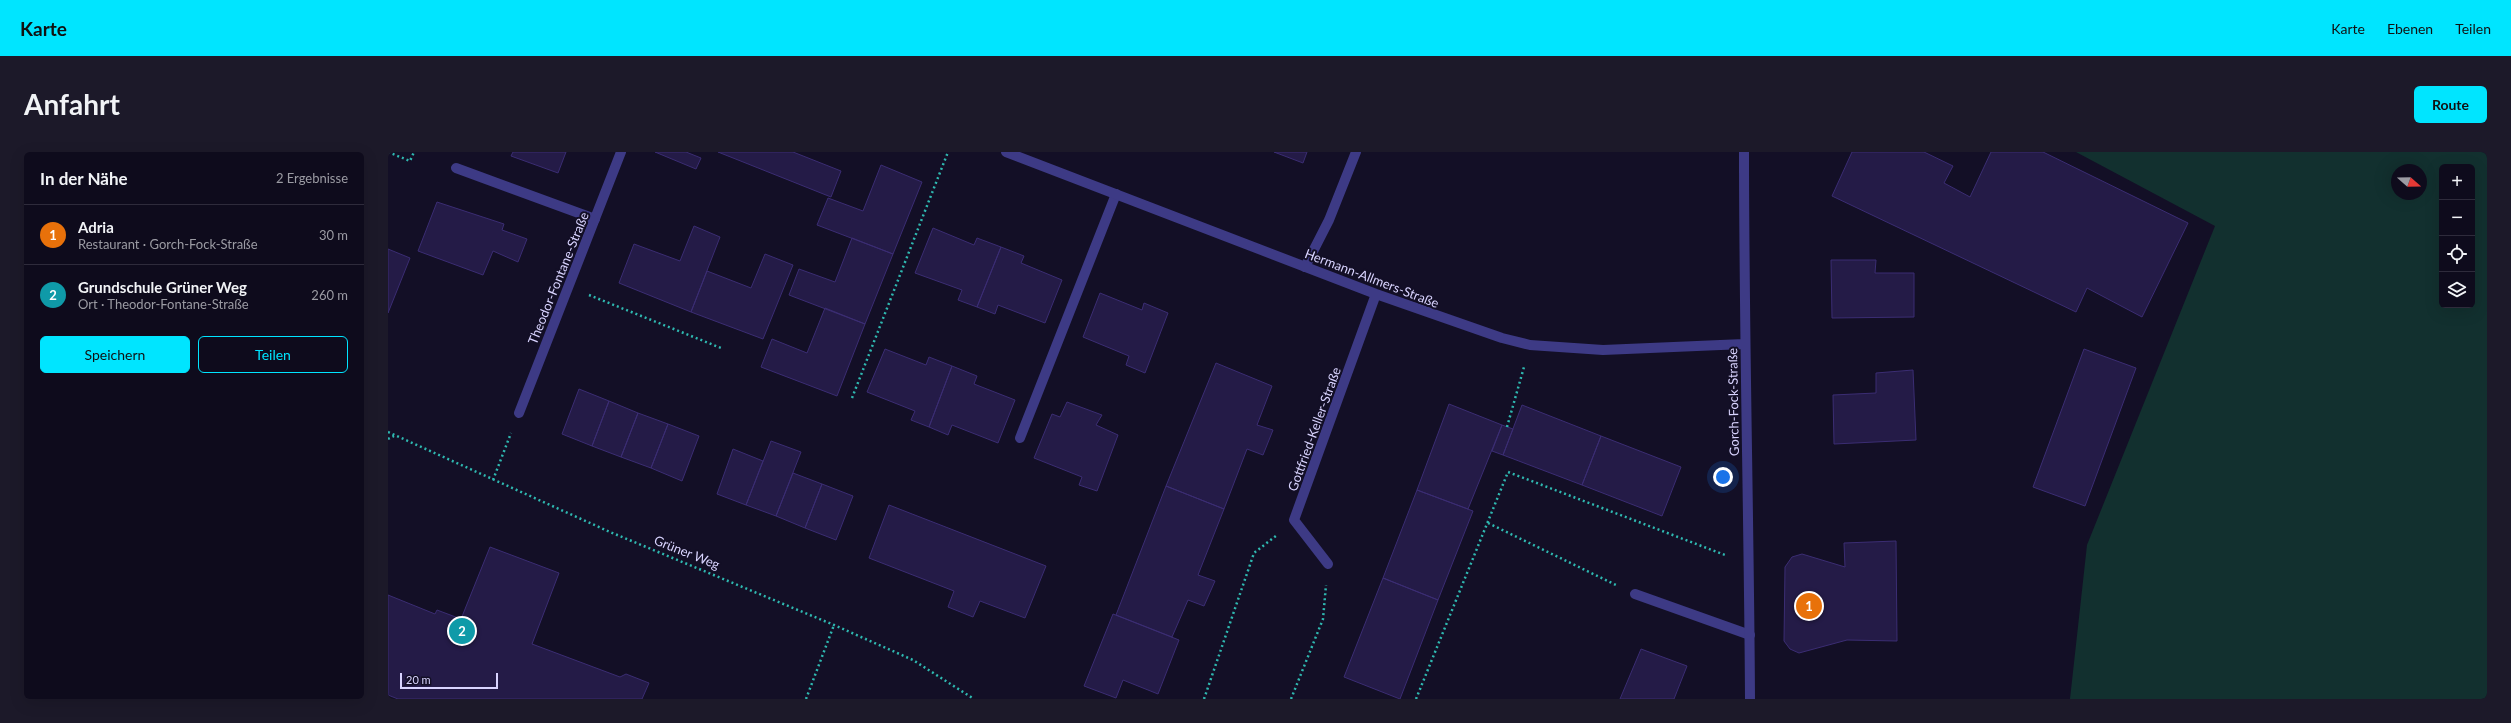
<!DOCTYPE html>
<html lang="de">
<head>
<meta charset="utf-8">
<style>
  :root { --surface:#0e0b1c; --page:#1c1929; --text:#f1f3f6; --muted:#9b9ba3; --line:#2e2b3b; --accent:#00e5ff }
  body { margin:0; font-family:Lato,sans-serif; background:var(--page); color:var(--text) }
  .controls { position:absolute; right:12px; top:12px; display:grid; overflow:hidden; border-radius:6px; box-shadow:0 4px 16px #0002 }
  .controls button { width:36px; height:36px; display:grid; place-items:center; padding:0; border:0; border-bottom:1px solid var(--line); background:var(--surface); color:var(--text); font:20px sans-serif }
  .compass { position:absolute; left:2003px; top:12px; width:36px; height:36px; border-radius:50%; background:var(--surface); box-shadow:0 4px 16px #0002; rotate:110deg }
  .scale { position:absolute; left:12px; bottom:10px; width:98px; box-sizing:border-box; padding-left:4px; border:2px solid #d9d4ff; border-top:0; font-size:11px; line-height:14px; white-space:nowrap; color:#d9d4ff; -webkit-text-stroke:3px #130f26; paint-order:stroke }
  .you { position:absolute; left:1335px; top:325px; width:14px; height:14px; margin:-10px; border:3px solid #fff; border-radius:50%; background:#1a73e8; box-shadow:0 0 0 6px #1a73e833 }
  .badge { display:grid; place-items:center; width:26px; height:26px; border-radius:50%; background:var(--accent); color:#fff; font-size:13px; font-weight:700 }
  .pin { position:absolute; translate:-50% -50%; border:2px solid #fff; box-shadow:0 1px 4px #0006 }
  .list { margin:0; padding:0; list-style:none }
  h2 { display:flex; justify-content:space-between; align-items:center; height:52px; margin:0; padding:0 16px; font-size:17px }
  h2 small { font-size:13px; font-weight:400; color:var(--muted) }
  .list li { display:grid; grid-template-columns:26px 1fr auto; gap:12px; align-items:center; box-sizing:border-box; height:60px; padding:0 16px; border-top:1px solid var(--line) }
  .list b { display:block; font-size:15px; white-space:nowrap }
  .list p { margin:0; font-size:13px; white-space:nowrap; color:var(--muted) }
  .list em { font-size:13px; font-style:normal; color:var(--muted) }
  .actions { display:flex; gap:8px; padding:12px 16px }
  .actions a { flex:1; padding:9px 0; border:1px solid var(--accent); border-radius:6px; text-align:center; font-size:14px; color:var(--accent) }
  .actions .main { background:var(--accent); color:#111 }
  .icon { flex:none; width:22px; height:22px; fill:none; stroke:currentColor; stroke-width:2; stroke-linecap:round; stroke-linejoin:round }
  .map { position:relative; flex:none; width:2099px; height:547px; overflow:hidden; border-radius:6px }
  header { display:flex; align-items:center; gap:24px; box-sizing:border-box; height:56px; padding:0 20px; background:var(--accent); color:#111 }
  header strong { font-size:19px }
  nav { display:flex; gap:22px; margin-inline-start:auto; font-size:14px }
  .intro { display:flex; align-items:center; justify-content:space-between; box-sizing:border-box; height:96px; padding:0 24px }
  h1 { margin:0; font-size:28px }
  .button { padding:10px 18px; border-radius:6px; background:var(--accent); color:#111; font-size:14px; font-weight:700 }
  main { display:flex; gap:24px; padding:0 24px }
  aside { flex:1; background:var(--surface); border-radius:6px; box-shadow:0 4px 16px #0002 }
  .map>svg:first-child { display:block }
  .green { fill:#12302f; fill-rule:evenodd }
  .building { fill:#241b47; stroke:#3b2d73 }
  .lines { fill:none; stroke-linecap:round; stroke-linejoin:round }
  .path { stroke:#2fb8b0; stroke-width:2.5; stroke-dasharray:2 3; stroke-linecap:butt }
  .lane { stroke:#3d3a85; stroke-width:10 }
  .street { stroke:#3d3a85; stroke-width:10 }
  .labels { text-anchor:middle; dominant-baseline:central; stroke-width:4; stroke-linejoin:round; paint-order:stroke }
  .street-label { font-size:13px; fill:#d9d4ff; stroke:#130f26 }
</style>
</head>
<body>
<header>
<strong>Karte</strong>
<nav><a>Karte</a><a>Ebenen</a><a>Teilen</a></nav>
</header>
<div class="intro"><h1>Anfahrt</h1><a class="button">Route</a></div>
<main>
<aside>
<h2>In der Nähe<small>2 Ergebnisse</small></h2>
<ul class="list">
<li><span class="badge" style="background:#e8710a">1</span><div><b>Adria</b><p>Restaurant · Gorch-Fock-Straße</p></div><em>30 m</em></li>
<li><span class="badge" style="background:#0f9aa8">2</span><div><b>Grundschule Grüner Weg</b><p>Ort · Theodor-Fontane-Straße</p></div><em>260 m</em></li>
</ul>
<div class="actions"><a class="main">Speichern</a><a>Teilen</a></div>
</aside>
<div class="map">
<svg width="2099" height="547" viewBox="0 0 2099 547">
  <rect width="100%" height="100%" fill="#130f26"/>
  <path class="green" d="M1688 0H2099V547H1682L1699 393 1827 74ZM2054 15H2084V153H2054ZM2009 18H2033V42H2009Z"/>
  <path class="building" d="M125 0H178L170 21 123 4Z
    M267 0H298L313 6 308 17Z
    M330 0H405L453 19 443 45Z
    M886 0H919L915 11Z
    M1464 0H1536L1565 14 1556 31 1582 45 1603 0H1655L1800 71 1754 165 1699 136 1688 160 1444 44Z
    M493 13 534 30 505 102 429 73 440 46 475 59Z
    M49 50 116 72 114 78 139 87 130 110 105 99 95 123 30 99Z
    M306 74 332 85 303 160 231 131 246 92 292 109Z
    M545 76 586 93 589 86 613 95 589 155 570 148 574 138 527 121Z
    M464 86 505 102 477 172 401 143 411 117 447 130Z
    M613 95 636 104 633 111 674 128 657 171 610 153 607 162 589 155Z
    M0 97 22 106 0 161Z
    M377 102 405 113 375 187 303 160 319 119 363 136Z
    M1443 108H1488L1487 121H1526V165L1444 166Z
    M712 141 754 158 756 151 780 161 757 221 738 213 741 204 695 185Z
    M437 156 477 172 449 244 373 215 384 187 419 201Z
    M497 197 538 213 541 205 564 214 541 275 523 268 527 259 479 240Z
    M1696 197 1748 216 1697 354 1645 335Z
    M828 211 884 234 869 273 885 278 875 303 859 297 836 357 778 334Z
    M564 214 589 224 586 232 627 248 610 291 564 273 560 283 541 275Z
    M1525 218 1528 288 1446 292 1445 243 1488 241V221Z
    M191 237 221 249 204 294 174 282Z
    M221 249 250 261 233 305 204 294Z
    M679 250 714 263 708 273 730 283 709 339 691 333 694 325 646 306 664 262 672 265Z
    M1061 252 1114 273 1080 357 1029 338Z
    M1134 253 1213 284 1194 333 1115 303Z
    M250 261 280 272 263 316 233 305Z
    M280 272 311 284 294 329 263 316Z
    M1114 273 1125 277 1115 303 1104 299Z
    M1213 284 1293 315 1274 364 1194 333Z
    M383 289 413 300 388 364 358 353Z
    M345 297 375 309 358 353 329 342Z
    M405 321 434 332 417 376 388 364Z
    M434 332 465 344 448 388 417 376Z
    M778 334 836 357 810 423 827 429 816 454 800 448 784 485 728 463Z
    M1029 338 1085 359 1050 448 995 426Z
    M501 353 658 414 637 466 592 449 585 465 560 455 566 439 481 406Z
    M1508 389 1509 489 1459 488 1411 501 1402 497 1396 489 1397 415 1404 405 1414 402 1457 415 1456 391Z
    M102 395 171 421 144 492 232 525 238 522 261 531 254 547H10L0 543V443L47 462 49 458 73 467Z
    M995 426 1050 448 1012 547 956 525Z
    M725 462 791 488 770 542 735 528 728 546 696 534Z
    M1253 497 1299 514 1286 547H1232Z"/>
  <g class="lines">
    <path class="path" d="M0 0 22 9 26 0
      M201 143 333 196
      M464 246 560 0
      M1119 275 1136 215
      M0 280 222 380 446 473 525 508 586 547
      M0 287 6 284
      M105 328 123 281
      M1100 371 1228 433
      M418 547 446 473
      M816 547 866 401 889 383
      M903 547 935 467 938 433
      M1028 547 1120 320 1337 403"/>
    <path class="lane" d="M68 16 207 67
      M917 115 941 68 968 0
      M632 286 728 42
      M1247 442 1362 483"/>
    <path class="street" d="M618 0 988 142 1114 186 1142 193 1215 198 1356 192
      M1356 0C1356 182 1361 365 1362 547
      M131 261 233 0
      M940 412 906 368 988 142"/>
  </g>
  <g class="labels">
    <g class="street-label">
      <text transform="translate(170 126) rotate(-68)">Theodor-Fontane-Straße</text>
      <text transform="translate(984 126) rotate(21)">Hermann-Allmers-Straße</text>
      <text transform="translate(1345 250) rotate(-91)">Gorch-Fock-Straße</text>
      <text transform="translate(926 277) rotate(-70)">Gottfried-Keller-Straße</text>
      <text transform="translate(299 400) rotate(22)">Grüner Weg</text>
    </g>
  </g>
</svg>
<div class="controls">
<button>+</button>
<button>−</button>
<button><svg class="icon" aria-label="locate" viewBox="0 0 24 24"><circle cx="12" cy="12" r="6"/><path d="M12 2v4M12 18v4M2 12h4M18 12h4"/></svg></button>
<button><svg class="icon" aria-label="layers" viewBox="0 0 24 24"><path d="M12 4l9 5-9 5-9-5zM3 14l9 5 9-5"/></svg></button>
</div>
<svg class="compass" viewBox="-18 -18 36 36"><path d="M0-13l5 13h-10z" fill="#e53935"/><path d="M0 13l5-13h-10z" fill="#9b9ba3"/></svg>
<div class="scale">20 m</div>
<div class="you"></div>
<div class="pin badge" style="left:1421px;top:454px;background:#e8710a">1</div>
<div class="pin badge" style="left:74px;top:479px;background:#0f9aa8">2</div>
</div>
</main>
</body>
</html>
